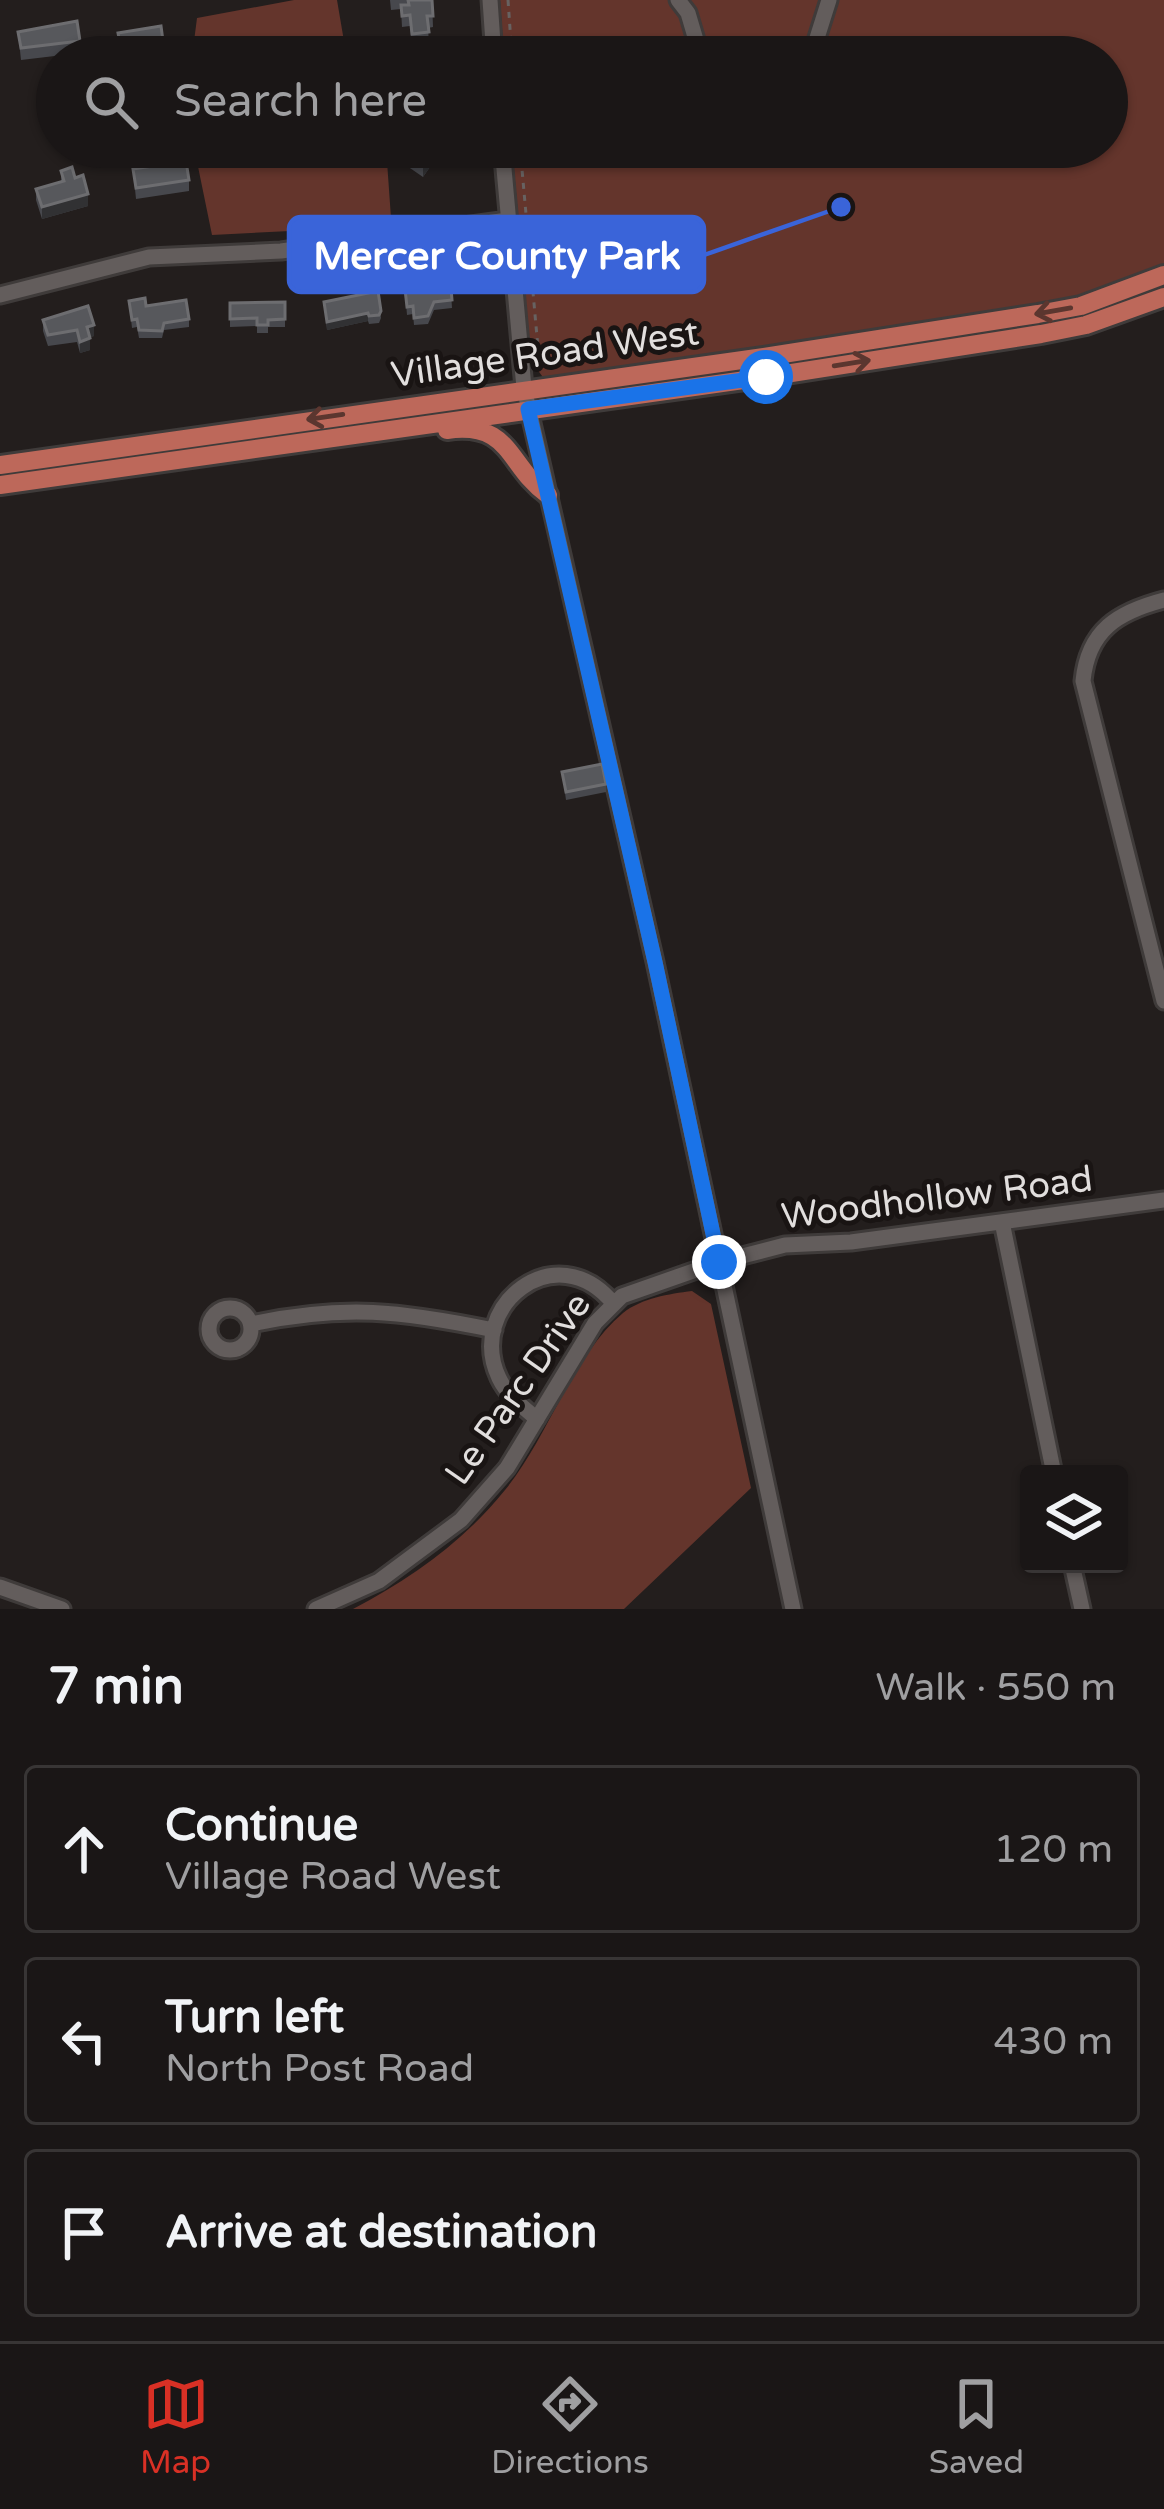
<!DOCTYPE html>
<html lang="en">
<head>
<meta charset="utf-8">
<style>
  :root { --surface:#1a1616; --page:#272323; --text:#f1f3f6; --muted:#9f9fa1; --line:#383535; --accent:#d93025 }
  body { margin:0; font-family:"Varela Round",sans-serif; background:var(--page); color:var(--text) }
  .controls { position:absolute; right:36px; bottom:36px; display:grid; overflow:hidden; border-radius:12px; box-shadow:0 3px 9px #0004 }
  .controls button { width:108px; height:108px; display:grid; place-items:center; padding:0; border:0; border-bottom:3px solid var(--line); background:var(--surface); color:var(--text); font:60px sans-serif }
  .stop { position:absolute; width:36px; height:36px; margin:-27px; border:9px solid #1a73e8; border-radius:50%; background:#fff }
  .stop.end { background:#1a73e8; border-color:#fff; box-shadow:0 3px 12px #0008 }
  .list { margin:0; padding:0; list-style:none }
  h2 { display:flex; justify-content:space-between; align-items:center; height:156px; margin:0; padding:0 48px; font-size:51px }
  h2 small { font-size:39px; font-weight:400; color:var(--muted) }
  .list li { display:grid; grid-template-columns:78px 1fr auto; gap:36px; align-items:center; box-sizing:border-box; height:168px; margin:0 24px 24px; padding:0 24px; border:3px solid var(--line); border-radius:12px }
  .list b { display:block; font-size:45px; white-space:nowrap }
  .list p { margin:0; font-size:39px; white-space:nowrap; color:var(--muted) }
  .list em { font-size:39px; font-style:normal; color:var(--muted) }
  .icon { flex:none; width:66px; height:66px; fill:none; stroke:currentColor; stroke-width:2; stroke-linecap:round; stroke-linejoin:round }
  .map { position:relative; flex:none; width:1164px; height:1609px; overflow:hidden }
  .search { position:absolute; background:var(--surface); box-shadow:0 3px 9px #0004; left:36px; right:36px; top:36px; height:132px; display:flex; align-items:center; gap:30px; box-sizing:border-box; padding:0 42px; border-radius:66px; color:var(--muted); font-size:45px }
  .sheet { height:732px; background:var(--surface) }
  nav { display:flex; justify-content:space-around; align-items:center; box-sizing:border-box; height:168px; border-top:3px solid var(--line); background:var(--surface); font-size:33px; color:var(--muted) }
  nav a { display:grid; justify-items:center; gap:6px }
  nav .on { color:var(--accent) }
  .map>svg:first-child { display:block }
  .green { fill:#64352c }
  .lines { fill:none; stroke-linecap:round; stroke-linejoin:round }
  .minor-casing { stroke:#3f3b3a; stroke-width:21 }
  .major-casing { stroke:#3f3b3a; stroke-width:24 }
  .path { stroke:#676261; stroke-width:3; stroke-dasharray:6 6; stroke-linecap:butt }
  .minor { stroke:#635d5c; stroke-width:15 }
  .major { stroke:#bd685a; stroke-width:18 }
  .wall { fill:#47484d }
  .shaded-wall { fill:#313133 }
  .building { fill:#57585c; stroke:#6d6d70; stroke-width:3 }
  .oneway { stroke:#5b362f }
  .route { stroke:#1a73e8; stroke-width:15 }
  .labels { text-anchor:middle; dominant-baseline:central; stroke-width:10; stroke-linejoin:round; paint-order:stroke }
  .street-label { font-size:36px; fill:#e1dedd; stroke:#191413 }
  .leader { fill:none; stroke:#3a64d9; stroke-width:4.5 }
  .callout-dot { fill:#3a64d9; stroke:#191413; stroke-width:4.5 }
  .callout { fill:#3a64d9; stroke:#3a64d9; stroke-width:4.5 }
  .callout-label { font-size:39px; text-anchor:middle; font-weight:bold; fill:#fff }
</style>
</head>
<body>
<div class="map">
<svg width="1164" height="1609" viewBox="0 0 1164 1609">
  <rect width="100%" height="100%" fill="#231e1d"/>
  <path class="green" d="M294 0H337L346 53 352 57H192L197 18Z
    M500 0H1164V268L1087 300 545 380 531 361 512 147H1107V57H504Z
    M194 147H386L391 218 290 231 212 235Z
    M692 1291 711 1304 751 1488 624 1609H353C412 1578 463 1542 505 1490 548 1438 572 1356 623 1313 642 1298 669 1294 692 1291Z"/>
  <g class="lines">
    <g class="minor-casing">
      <path id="minor" d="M490 0 494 57
        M678 0 688 13 701 57
        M811 57 829 0
        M502 147 524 388 655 962 793 1609
        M0 295 149 257 281 251 508 220
        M1164 600C1118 612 1088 630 1083 681L1164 1001
        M1002 1222 1054 1474
        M209 1329a21 21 0 1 1 42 0a21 21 0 1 1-42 0Z
        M251 1324C345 1304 401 1311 494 1330
        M537 1419C523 1407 507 1395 499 1378 465 1306 556 1234 613 1303
        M1072 1564 1082 1609
        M0 1587 62 1609
        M316 1609 379 1581 461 1520 507 1468 595 1323 622 1296 719 1262 785 1245 851 1242 1164 1200"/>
    </g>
    <g class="major-casing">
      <path id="major" d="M447 430C512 421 507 466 548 495
        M0 465 764 357 1038 314 1081 306 1164 275
        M0 485 766 377 1041 334 1086 325 1164 297"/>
    </g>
    <path class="path" d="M508 0 512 57
      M520 147 538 348"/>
    <use href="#minor" class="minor"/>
    <use href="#major" class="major"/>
  </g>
  <path class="wall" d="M390 0H432L433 27 428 28 429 44 412 45 410 26 402 27 401 9 391 10Z
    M18 32 80 41V53L21 60Z
    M118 33 163 41V48L121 55Z
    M412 147H451L441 161 437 157 423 177 407 166V155Z
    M133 169 189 180V191L136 199Z
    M61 171 75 178 88 206 42 219 36 200V189L61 182Z
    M450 276 452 308 434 310 428 324 414 325 413 314 407 315 404 280Z
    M378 291 381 318 379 323 369 324 368 321 327 330 324 302Z
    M129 301 189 319V327L164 330 162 338H139L137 327 132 328Z
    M285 302V327H268V333H257V326L230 327V303Z
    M43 320 94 336 90 337V350L80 353 77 342 48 346 43 331Z
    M562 772 606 784V792L566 800Z"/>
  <path class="shaded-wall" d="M437 147V157L423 177V166Z
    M443 147H451L441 161V149Z
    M88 194V206L42 219V207Z
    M368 313V321L327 330V322Z
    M94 325V336L87 338V327Z
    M90 338V350L80 353V342Z"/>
  <path class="building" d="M408 0H432L433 16H427L429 32 412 34 410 15 402 16 401 5H409Z
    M77 21 80 41 21 48 18 32Z
    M161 26 163 41 121 48 118 33Z
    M412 147H436L423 166 407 155Z
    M186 161 189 180 136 188 133 169Z
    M72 167 75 178 83 175 88 194 42 207 36 189 64 181 61 171Z
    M450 276 452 300 434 302 428 316 414 318 413 306 407 307 404 280Z
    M378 291 381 311 379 315 369 316 368 313 327 322 324 302Z
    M145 298 146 306 186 300 189 319 164 323 162 331 139 330 137 319 132 320 129 301Z
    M285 302V319L268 320V325H257V318L230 319V303Z
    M88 306 94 325 87 327 90 338 80 342 77 330 48 335 43 320Z
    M602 764 606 784 566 792 562 772Z"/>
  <defs><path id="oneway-shaft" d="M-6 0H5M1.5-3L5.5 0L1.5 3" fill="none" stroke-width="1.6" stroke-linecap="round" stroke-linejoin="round" transform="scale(3)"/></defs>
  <g class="oneway">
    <use href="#oneway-shaft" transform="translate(1053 311) rotate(170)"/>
    <use href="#oneway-shaft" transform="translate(852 363) rotate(-9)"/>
    <use href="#oneway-shaft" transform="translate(325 417) rotate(172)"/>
  </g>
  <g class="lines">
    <path class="route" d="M719 1262 655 962 528 409 766 377"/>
  </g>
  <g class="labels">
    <g class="street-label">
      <text transform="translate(545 354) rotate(-8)">Village Road West</text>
      <text transform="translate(937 1198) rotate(-7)">Woodhollow Road</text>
      <text transform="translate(518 1389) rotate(-55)">Le Parc Drive</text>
    </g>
  </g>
  <path class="leader" d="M841 207L704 255"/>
  <circle class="callout-dot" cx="841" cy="207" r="12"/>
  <rect class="callout" x="289" y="217" width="415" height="75" rx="12"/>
  <g class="callout-label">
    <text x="497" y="269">Mercer County Park</text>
  </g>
</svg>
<div class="controls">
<button><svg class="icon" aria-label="layers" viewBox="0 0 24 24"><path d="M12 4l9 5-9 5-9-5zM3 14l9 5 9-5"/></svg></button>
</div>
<div class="stop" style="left:766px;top:377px"></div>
<div class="stop end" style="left:719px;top:1262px"></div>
<div class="search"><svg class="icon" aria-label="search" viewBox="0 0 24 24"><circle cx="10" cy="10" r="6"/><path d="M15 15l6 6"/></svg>Search here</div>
</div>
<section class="sheet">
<h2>7 min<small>Walk · 550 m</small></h2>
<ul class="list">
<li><svg class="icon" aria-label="ahead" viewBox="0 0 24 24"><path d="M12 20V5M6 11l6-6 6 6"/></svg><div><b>Continue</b><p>Village Road West</p></div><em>120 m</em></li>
<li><svg class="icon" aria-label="left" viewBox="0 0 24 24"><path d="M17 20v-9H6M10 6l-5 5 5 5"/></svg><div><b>Turn left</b><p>North Post Road</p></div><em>430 m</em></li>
<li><svg class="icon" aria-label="arrive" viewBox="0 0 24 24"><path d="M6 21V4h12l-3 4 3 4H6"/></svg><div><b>Arrive at destination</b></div></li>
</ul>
</section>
<nav>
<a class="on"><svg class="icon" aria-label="map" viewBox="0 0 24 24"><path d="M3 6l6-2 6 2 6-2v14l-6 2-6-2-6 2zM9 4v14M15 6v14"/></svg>Map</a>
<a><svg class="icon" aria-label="directions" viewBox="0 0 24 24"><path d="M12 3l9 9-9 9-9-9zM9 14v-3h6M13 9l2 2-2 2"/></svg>Directions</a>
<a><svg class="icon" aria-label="saved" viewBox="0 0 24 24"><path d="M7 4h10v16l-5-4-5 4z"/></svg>Saved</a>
</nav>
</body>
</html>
